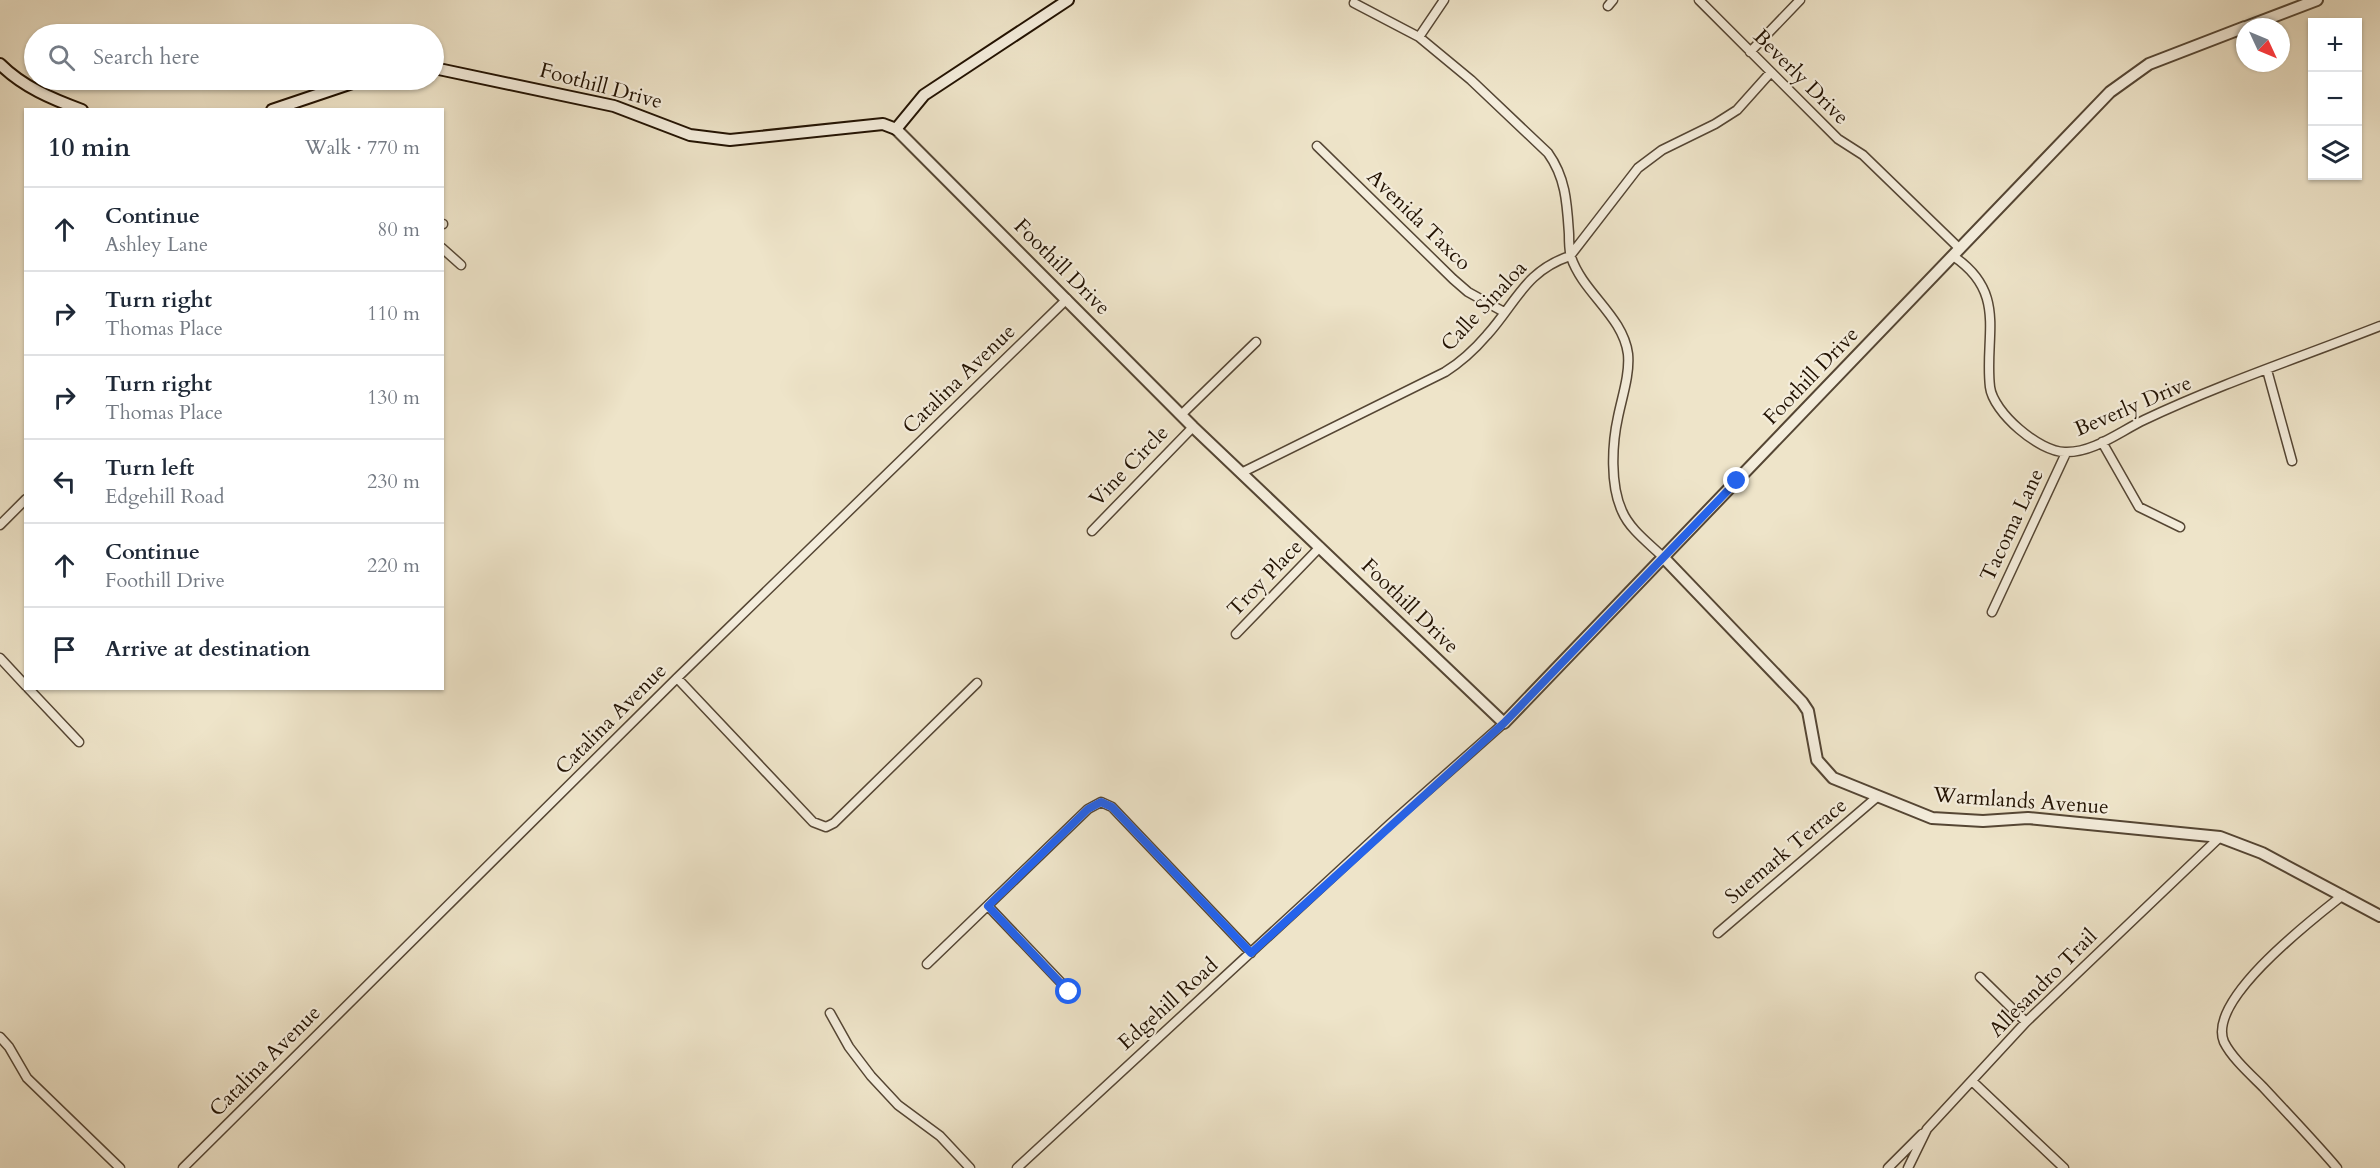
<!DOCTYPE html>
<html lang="en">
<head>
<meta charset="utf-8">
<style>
  :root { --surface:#fff; --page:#f2f2f3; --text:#1f2937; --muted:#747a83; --line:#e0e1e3 }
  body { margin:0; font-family:Cardo,serif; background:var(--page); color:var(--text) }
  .controls { position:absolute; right:18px; top:18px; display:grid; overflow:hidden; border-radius:0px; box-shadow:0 2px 4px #0004 }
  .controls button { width:54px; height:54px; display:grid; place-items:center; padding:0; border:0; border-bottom:2px solid var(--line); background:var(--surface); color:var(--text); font:30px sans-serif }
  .compass { position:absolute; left:2236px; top:18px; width:54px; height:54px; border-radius:50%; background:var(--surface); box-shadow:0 2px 4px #0004; rotate:134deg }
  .stop { position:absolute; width:18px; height:18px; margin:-14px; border:4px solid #2563eb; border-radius:50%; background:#fff }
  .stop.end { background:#2563eb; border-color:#fff; box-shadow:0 2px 6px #0008 }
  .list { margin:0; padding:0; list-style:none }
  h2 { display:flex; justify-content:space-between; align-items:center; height:78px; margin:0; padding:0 24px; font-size:26px }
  h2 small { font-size:20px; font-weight:400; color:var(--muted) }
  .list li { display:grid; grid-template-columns:39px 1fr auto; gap:18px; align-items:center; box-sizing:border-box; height:84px; padding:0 24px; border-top:2px solid var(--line) }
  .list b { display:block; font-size:22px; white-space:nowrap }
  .list p { margin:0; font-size:20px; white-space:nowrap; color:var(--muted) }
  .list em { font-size:20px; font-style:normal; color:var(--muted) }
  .icon { flex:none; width:33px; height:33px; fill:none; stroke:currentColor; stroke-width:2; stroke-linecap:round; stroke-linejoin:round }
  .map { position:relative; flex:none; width:2380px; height:1168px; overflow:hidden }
  .search { position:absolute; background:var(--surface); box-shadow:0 2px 4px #0004; left:24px; top:24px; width:420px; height:66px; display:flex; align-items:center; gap:15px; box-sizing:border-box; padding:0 21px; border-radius:33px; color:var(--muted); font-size:22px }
  .panel { position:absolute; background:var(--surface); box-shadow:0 2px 4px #0004; left:24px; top:108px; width:420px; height:582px; border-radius:0px }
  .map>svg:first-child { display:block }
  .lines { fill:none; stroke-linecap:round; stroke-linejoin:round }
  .minor-casing { stroke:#554634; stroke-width:11 }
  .tertiary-casing { stroke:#554634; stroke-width:14 }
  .secondary-casing { stroke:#221202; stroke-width:14 }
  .minor { stroke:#f4eddc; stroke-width:8 }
  .tertiary { stroke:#f4eddc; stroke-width:10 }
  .secondary { stroke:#f4eddc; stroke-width:10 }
  .route { stroke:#2563eb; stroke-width:8 }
  .labels { text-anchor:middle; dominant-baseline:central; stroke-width:4.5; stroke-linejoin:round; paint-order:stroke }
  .street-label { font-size:21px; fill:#221202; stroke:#f4eddc }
</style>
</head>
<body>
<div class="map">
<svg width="2380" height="1168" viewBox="0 0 2380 1168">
  <rect width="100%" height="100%" fill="#eee4c9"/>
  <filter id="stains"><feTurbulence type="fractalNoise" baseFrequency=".00333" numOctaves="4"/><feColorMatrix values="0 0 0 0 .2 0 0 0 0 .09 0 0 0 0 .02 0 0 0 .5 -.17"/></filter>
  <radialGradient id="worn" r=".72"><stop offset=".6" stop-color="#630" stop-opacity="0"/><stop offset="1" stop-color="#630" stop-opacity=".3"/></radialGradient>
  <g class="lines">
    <g class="minor-casing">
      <path id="minor" d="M1699 0 1838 139 1863 155 1960 249
        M1354 3 1419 37 1471 80 1548 153C1566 178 1567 204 1569 234 1569 241 1569 250 1571 257 1583 293 1623 316 1628 354 1630 374 1622 397 1618 417 1612 444 1610 485 1622 511 1630 530 1650 544 1664 558
        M1608 6 1613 0
        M1419 37 1444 0
        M1750 52 1800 0
        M1317 146 1453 279 1468 292 1504 312
        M442 224H443
        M442 248 461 265
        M1953 256C2008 293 1984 335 1990 387 1993 412 2039 452 2065 452 2093 453 2119 432 2144 420 2220 384 2301 357 2380 326
        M2267 370 2292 461
        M1181 415 1256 342
        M2102 442 2139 507 2180 527
        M1241 473 1445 372C1461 362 1475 349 1487 335 1516 303 1525 271 1570 256L1638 168 1662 150 1715 124 1737 110 1771 72
        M0 525 26 499
        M1092 531 1193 427
        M1992 612 2066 453
        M1236 634 1320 547
        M0 658 26 686
        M677 678 813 822 826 827 834 823 977 683
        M28 688 79 742
        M988 906 1069 991
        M1718 933 1877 797
        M927 964 1088 809 1101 802 1112 807 1251 953
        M1980 977 2026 1022
        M830 1013 849 1047 871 1076 898 1105 940 1136 970 1168
        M0 1037 9 1047 27 1078 120 1168
        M1972 1081 2064 1168
        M183 1168 677 678 1067 299
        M1017 1168 1390 824 1504 723
        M1888 1168 1922 1134
        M1908 1168 1927 1129 2026 1022 2220 837
        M2337 1168C2313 1140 2288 1114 2263 1087 2250 1074 2232 1058 2224 1042 2206 1000 2314 918 2343 895"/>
    </g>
    <g class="tertiary-casing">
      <path id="tertiary" d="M2246 27 2317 0
        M896 129 1193 427 1504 723 2110 92 2149 64 2245 27
        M1664 558 1802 702 1808 711 1817 760 1833 778 1932 818 1983 821 2028 818 2220 837 2262 853 2380 916"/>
    </g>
    <g class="secondary-casing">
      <path id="secondary" d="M0 64C23 87 52 99 82 110
        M434 68 614 106 690 135 730 140 883 124 896 129 924 95 1068 0
        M272 110 361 80"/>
    </g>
    <use href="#minor" class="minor"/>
    <use href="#tertiary" class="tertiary"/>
    <use href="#secondary" class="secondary"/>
  </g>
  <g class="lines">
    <path class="route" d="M1069 992 988 906 1088 809 1101 802 1112 807 1251 953 1504 723 1737 481"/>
  </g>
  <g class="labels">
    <g class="street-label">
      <text transform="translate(1801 77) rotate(45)">Beverly Drive</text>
      <text transform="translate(601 86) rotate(15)">Foothill Drive</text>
      <text transform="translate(1419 220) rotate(44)">Avenida Taxco</text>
      <text transform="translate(1062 267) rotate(45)">Foothill Drive</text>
      <text transform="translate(1484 306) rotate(-47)">Calle Sinaloa</text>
      <text transform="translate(1811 376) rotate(-46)">Foothill Drive</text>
      <text transform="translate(959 379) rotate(-44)">Catalina Avenue</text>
      <text transform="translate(2133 406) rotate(-23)">Beverly Drive</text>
      <text transform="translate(1129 466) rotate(-46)">Vine Circle</text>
      <text transform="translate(2012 525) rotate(-65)">Tacoma Lane</text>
      <text transform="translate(1265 578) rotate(-46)">Troy Place</text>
      <text transform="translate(1410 606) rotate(44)">Foothill Drive</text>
      <text transform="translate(611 719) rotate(-45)">Catalina Avenue</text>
      <text transform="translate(2021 801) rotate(4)">Warmlands Avenue</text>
      <text transform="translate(1786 851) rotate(-40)">Suemark Terrace</text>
      <text transform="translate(2043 983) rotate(-45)">Allesandro Trail</text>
      <text transform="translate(1168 1004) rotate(-42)">Edgehill Road</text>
      <text transform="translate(265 1061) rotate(-45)">Catalina Avenue</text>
    </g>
  </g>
  <rect width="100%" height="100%" filter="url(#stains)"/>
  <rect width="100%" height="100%" fill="url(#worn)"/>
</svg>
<div class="controls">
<button>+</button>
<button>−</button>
<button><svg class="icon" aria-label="layers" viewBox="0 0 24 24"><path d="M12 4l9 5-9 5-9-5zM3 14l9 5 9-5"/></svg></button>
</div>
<svg class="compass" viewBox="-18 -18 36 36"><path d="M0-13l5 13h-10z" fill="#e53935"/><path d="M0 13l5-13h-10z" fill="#747a83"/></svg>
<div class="stop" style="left:1069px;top:992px"></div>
<div class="stop end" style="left:1737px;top:481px"></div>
<div class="search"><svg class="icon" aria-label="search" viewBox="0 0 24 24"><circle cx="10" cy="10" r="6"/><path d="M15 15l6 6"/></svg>Search here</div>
<section class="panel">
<h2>10 min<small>Walk · 770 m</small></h2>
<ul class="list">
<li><svg class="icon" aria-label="ahead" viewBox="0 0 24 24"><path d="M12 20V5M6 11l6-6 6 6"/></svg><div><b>Continue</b><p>Ashley Lane</p></div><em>80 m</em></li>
<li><svg class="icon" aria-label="right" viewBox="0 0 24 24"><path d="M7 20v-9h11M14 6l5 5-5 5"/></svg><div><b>Turn right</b><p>Thomas Place</p></div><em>110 m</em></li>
<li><svg class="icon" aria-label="right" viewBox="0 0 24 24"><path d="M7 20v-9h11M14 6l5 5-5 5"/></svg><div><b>Turn right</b><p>Thomas Place</p></div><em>130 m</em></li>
<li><svg class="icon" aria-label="left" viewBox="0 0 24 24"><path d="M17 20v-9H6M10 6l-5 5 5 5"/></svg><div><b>Turn left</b><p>Edgehill Road</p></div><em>230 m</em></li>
<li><svg class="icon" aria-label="ahead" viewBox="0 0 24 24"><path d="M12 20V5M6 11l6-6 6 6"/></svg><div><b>Continue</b><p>Foothill Drive</p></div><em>220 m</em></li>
<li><svg class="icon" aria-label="arrive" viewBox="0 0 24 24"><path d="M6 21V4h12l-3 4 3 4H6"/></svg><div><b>Arrive at destination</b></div></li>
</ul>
</section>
</div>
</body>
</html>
